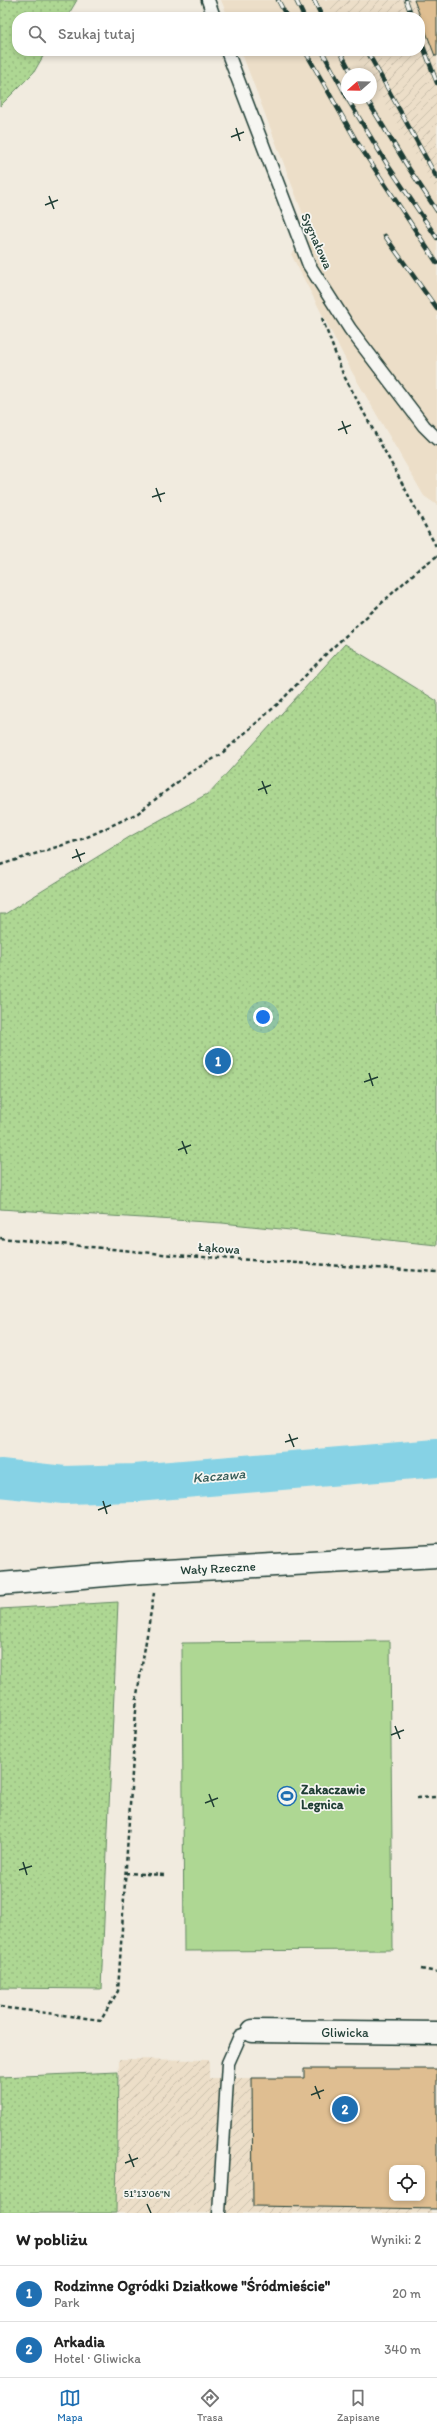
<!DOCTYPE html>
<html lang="pl">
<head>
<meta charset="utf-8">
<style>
  :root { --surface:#fff; --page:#f2f2f2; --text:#222; --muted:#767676; --line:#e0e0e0; --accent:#1f6fb2 }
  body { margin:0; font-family:Itim,sans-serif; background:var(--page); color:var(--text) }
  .controls { position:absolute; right:12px; bottom:12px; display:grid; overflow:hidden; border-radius:8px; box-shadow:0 2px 6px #0003 }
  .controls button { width:36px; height:36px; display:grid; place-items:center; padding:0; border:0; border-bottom:1px solid var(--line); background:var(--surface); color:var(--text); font:20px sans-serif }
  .compass { position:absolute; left:341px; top:68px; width:36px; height:36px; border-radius:50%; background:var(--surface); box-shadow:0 2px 6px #0003; rotate:250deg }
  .you { position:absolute; left:263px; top:1017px; width:14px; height:14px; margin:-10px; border:3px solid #fff; border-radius:50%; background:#1a73e8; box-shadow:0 0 0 6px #1a73e833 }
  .badge { display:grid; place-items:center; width:26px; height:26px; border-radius:50%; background:var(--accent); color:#fff; font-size:13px; font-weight:700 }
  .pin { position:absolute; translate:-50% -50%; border:2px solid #fff; box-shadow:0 1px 4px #0006 }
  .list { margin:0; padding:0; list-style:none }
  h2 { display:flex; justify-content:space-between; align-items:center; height:52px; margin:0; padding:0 16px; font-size:17px }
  h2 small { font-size:13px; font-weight:400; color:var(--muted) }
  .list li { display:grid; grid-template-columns:26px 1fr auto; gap:12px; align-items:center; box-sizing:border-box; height:56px; padding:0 16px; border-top:1px solid var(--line) }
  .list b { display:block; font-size:15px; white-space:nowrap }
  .list p { margin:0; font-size:13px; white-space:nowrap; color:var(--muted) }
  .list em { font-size:13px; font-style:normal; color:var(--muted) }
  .icon { flex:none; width:22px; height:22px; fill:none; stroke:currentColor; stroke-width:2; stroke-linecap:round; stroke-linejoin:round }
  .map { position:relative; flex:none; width:437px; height:2213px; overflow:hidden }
  .search { position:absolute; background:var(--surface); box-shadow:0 2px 6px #0003; left:12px; right:12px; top:12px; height:44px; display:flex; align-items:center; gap:10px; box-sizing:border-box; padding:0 14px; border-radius:16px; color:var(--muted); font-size:15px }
  .sheet { height:164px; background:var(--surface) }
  nav { display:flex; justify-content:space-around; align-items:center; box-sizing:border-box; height:56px; border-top:1px solid var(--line); background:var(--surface); font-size:11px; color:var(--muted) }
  nav a { display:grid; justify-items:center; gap:2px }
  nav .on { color:var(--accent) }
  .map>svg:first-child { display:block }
  .built { fill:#ecdec8; fill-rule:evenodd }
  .industrial { fill:url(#industrial-furrows) }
  .grass { fill:url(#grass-dots); stroke:#668a64 }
  .pitch { fill:#aed793; stroke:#668a64 }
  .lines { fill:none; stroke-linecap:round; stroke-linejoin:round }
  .river { stroke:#86d2e5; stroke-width:38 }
  .building { fill:#dfbe91; stroke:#1f3d34; fill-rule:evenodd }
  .service-casing { stroke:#1f3d34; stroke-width:15 }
  .minor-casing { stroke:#1f3d34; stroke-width:25 }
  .path { stroke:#1f3d34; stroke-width:2.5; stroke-dasharray:4 3; stroke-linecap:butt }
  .service { stroke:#f6f6f2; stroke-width:12 }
  .minor { stroke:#f6f6f2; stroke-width:22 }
  .rail-casing { stroke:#1f3d34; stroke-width:4.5 }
  .rail { stroke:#f6f6f2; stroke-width:3; stroke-dasharray:9; stroke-linecap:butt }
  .ticks { fill:none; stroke:#1f3d34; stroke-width:1.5 }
  .labels { text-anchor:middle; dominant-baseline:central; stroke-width:3.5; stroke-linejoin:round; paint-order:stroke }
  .street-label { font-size:13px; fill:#1f3d34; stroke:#f6f6f2 }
  .poi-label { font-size:13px; font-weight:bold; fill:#1f3d34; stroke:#f6f6f2; text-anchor:start }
  .water-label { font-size:14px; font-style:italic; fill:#345b57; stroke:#f6f6f2 }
  .ticks-label { font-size:10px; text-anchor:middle; fill:#1f3d34; stroke:#f6f6f2; stroke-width:3.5; stroke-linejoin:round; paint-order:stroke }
</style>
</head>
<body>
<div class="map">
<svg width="437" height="2213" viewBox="0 0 437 2213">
  <defs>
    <pattern id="industrial-furrows" width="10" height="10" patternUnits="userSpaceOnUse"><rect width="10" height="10" fill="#ecdec8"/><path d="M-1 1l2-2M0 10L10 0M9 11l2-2" fill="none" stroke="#cabfac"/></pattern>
    <pattern id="grass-dots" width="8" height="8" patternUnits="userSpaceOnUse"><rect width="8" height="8" fill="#aed793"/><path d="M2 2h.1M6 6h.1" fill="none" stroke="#95b97f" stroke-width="1.8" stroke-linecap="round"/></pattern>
  </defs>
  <rect width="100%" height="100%" fill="#f1ebdf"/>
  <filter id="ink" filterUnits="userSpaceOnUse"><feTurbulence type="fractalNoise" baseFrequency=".025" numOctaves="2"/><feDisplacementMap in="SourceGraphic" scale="8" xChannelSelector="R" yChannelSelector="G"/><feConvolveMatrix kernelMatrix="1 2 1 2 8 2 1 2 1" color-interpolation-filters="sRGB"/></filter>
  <g filter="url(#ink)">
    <path class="built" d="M221 0H437V505L424 496 352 372 291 254 312 238 241 51H420V17H228ZM347 74H371V98H347Z"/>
    <path class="industrial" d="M327 0H437V191L371 80V74H367L354 51H420V17H335Z
      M119 2059 209 2060V2078H252L254 2206 431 2209V2213H116Z"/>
    <path class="grass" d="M0 0H77L67 17H17V51H46L34 72 0 106Z
      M345 644 437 701V1245L222 1223 0 1209V914H5L131 836 209 793Z
      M118 1602 101 1989 0 1988V1609Z
      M118 2072 116 2213H0V2077Z"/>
    <path class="pitch" d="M390 1641 393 1950 184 1951 182 1643Z"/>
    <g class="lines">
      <path class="river" d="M0 1478 64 1485 135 1483 437 1458"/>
    </g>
    <path class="building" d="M414 0H437V56H435Z
      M304 2069H437V2209L253 2206 252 2078H304ZM392 2168H422V2198H392Z"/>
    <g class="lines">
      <g class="service-casing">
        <path id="service" d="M208 0 214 17
          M227 51 309 265 350 329 424 426 437 439
          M219 2213 228 2063 240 2036 253 2031"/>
      </g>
      <g class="minor-casing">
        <path id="minor" d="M0 1584 129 1573 437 1556
          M253 2031 437 2033"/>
      </g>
      <path class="path" d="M322 318 343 374 437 548
        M0 865 85 838 138 813 189 773 220 755 279 703 329 651 420 568 437 556
        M0 1238 173 1255 437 1272
        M417 1798 437 1797
        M125 1873 165 1875
        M421 1969 437 1972
        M0 2007 101 2020 118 1991 137 1695 154 1593"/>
      <use href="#service" class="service"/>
      <use href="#minor" class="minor"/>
      <g class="rail-casing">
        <path id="rail" d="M278 0 287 17
          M296 0 304 17
          M314 0 322 17
          M406 0 412 17
          M420 38 437 83
          M305 51 357 142 437 263
          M322 51 347 97
          M340 51 352 74
          M367 51 437 178
          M347 98 387 164 437 238
          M366 98 406 164 437 211
          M385 236 437 309"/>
      </g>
      <use href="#rail" class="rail"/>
    </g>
  </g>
  <path class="ticks" d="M236 128 240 141M231 137 244 132M49 196 54 209M45 205 58 200M342 421 347 434M338 430 351 425M156 488 161 502M152 497 165 493M262 781 267 794M258 790 271 785M76 849 81 862M72 858 85 853M369 1073 373 1086M364 1082 378 1077M182 1141 187 1154M178 1150 191 1145M289 1434 294 1447M285 1442 298 1438M103 1501 107 1514M98 1510 111 1505M395 1726 400 1739M391 1735 404 1730M209 1794 214 1807M205 1803 218 1798M23 1862 27 1875M19 1870 32 1866M315 2086 320 2099M311 2095 324 2090M129 2154 134 2167M125 2163 138 2158M147 2204 151 2213"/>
  <defs>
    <g id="stadium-ring" transform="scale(1)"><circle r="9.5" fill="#f6f6f2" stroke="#1f6fb2" stroke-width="1.5"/><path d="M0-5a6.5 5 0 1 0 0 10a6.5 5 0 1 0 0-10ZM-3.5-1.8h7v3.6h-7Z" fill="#1f6fb2"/></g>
  </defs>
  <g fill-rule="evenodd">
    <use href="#stadium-ring" x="287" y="1796"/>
  </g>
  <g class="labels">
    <g class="street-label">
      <text transform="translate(317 241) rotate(66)">Sygnałowa</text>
      <text transform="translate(219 1248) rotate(4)">Łąkowa</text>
      <text transform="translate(218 1568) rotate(-3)">Wały Rzeczne</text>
      <text x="345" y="2032">Gliwicka</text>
    </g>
    <g class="poi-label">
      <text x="301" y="1789">Zakaczawie<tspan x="301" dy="15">Legnica</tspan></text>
    </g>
    <g class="water-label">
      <text transform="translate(219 1476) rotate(-5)">Kaczawa</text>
    </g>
  </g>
  <g class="ticks-label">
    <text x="147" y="2197">51°13'06"N</text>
  </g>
</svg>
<div class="controls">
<button><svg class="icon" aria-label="locate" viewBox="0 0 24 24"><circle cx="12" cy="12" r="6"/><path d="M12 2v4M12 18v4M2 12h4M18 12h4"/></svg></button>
</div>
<svg class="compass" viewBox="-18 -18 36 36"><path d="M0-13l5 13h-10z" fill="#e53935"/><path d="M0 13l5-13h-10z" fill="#767676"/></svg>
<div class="you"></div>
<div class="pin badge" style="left:218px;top:1061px">1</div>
<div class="pin badge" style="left:345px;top:2109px">2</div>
<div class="search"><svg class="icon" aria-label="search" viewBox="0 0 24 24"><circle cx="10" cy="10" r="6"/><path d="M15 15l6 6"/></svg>Szukaj tutaj</div>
</div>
<section class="sheet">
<h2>W pobliżu<small>Wyniki: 2</small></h2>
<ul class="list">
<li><span class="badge">1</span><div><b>Rodzinne Ogródki Działkowe &quot;Śródmieście&quot;</b><p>Park</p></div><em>20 m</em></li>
<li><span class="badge">2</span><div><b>Arkadia</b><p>Hotel · Gliwicka</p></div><em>340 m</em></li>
</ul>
</section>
<nav>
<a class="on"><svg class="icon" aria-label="map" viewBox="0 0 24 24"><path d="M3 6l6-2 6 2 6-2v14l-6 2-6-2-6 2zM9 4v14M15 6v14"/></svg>Mapa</a>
<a><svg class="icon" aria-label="directions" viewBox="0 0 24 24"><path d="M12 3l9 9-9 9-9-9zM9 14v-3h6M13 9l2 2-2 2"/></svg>Trasa</a>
<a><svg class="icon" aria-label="saved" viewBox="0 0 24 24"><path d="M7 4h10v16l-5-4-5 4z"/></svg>Zapisane</a>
</nav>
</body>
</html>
